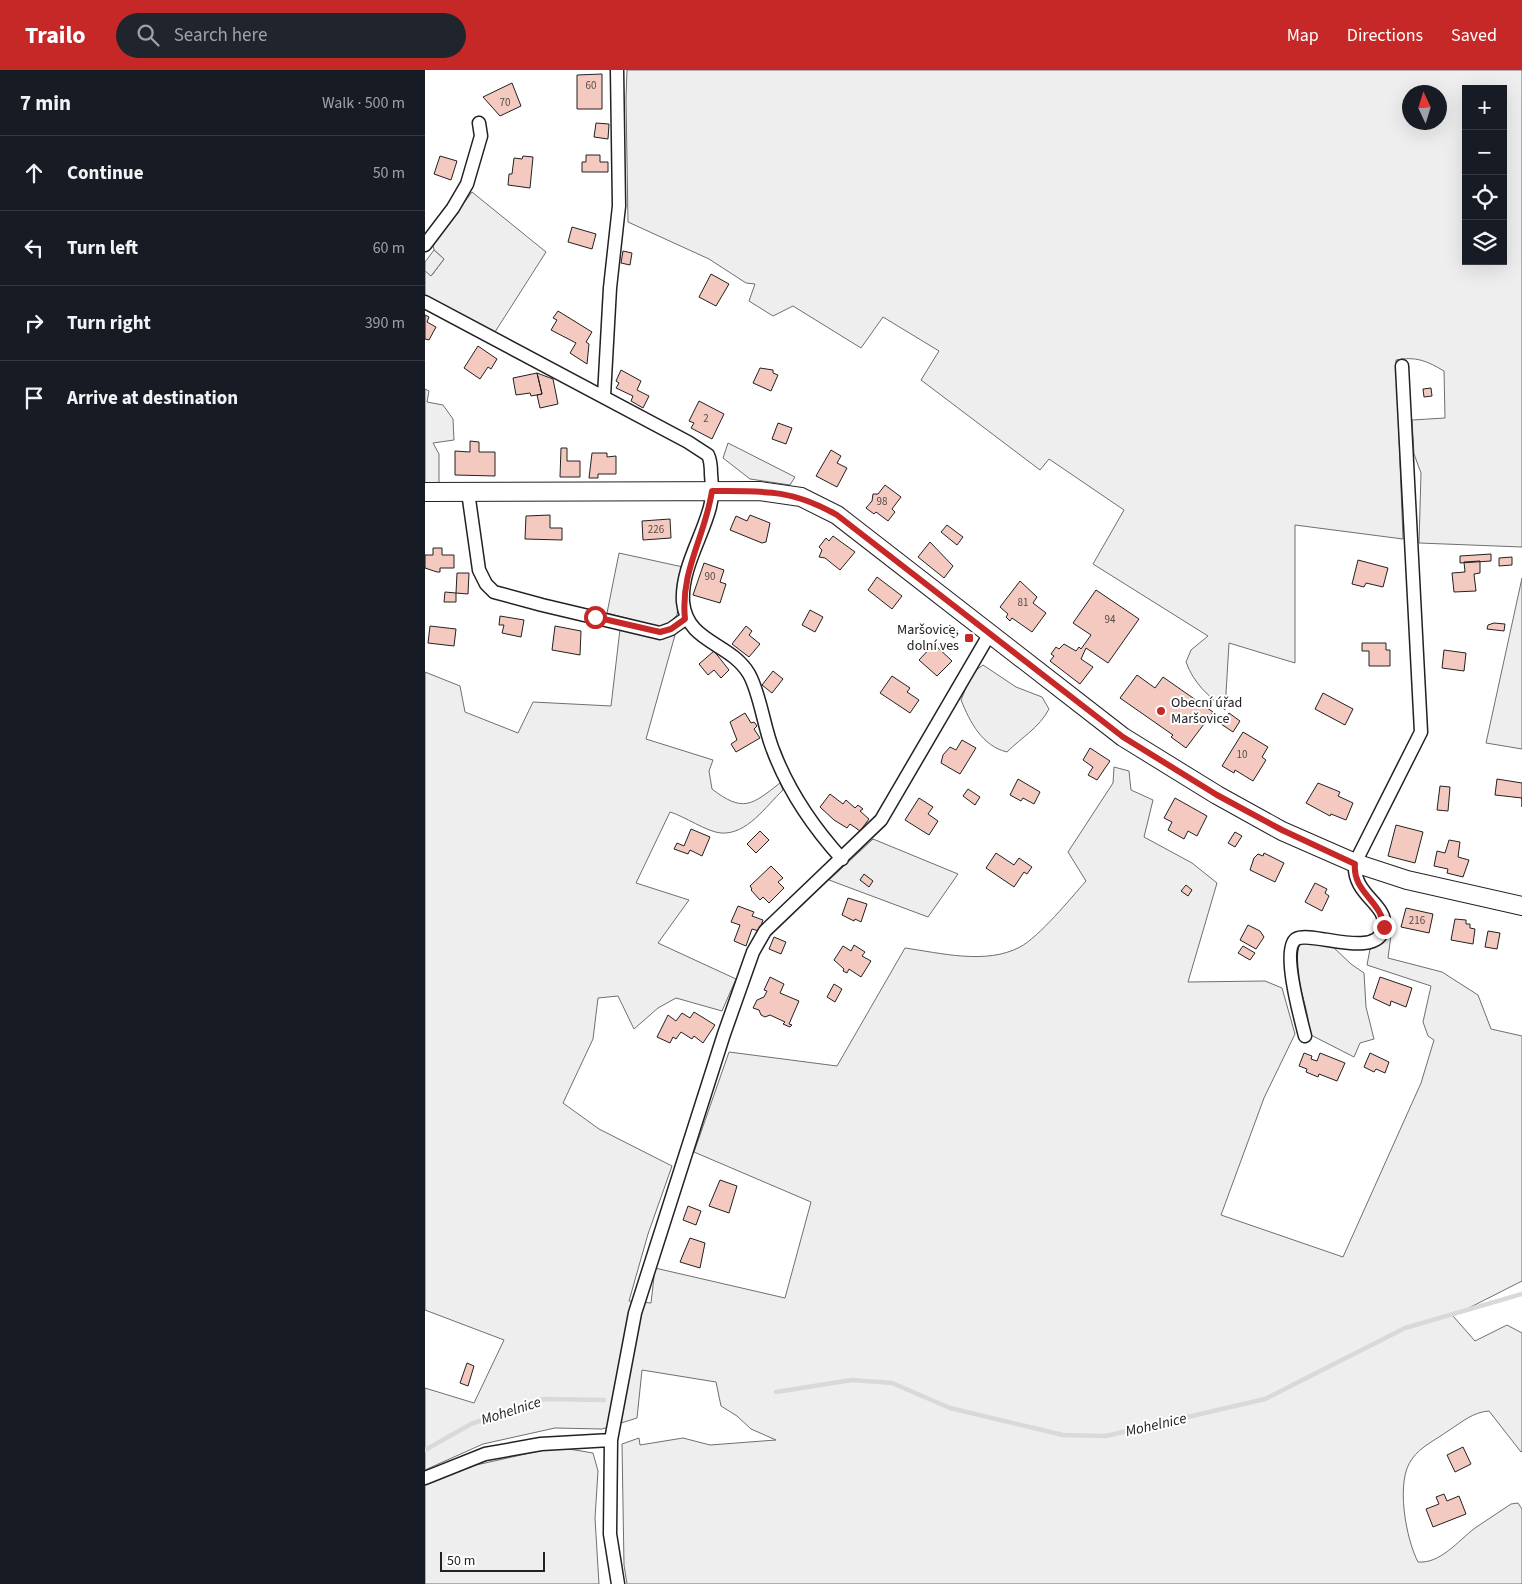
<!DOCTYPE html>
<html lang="en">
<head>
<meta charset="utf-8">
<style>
  :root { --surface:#171b24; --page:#20242c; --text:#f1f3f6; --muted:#9ea1a6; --line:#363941; --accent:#c62828 }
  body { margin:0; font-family:"Source Sans 3",sans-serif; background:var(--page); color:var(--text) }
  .controls { position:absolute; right:15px; top:15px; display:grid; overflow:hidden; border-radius:0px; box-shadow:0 5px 20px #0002 }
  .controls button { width:45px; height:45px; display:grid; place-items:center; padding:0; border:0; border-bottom:1px solid var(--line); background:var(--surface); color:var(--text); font:25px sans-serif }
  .compass { position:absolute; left:977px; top:15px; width:45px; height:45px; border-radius:50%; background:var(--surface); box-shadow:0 5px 20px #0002; rotate:356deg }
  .scale { position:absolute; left:15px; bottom:12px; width:105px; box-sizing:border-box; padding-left:5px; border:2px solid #222; border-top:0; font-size:14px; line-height:18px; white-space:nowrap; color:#222; -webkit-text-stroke:4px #fff; paint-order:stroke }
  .stop { position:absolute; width:15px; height:15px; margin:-11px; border:4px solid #c62828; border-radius:50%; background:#fff }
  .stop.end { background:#c62828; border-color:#fff; box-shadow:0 1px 5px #0008 }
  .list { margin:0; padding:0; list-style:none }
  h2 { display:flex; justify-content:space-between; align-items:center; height:65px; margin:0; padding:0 20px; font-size:21px }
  h2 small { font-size:16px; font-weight:400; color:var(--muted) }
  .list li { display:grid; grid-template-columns:32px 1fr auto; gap:15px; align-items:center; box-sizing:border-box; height:75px; padding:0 20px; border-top:1px solid var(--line) }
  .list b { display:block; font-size:19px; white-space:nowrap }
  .list em { font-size:16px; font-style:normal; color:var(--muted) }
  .icon { flex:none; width:28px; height:28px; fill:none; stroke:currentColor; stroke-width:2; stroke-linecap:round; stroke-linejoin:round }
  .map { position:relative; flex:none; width:1097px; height:1514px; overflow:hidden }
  header { display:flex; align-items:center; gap:30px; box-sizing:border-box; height:70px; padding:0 25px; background:var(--accent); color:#fff }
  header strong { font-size:24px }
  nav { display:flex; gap:28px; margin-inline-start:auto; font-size:18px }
  .search { width:350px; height:45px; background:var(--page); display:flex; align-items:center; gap:12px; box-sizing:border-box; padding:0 18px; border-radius:28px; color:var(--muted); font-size:19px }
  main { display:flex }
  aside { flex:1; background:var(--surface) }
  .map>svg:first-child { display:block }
  .green { fill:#eee; stroke:#6f6f6f; fill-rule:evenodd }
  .parking { fill:#ededed; stroke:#6f6f6f }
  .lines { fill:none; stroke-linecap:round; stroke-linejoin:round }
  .stream { stroke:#d9d9d9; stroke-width:4.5 }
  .building { fill:#f3c9c0; stroke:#222 }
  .minor-casing { stroke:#222; stroke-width:15 }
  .secondary-casing { stroke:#222; stroke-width:20 }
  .minor { stroke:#fff; stroke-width:12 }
  .secondary { stroke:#fff; stroke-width:18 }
  .route { stroke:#c62828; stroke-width:6 }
  .poi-dot { fill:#c62828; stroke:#fff; stroke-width:2 }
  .labels { text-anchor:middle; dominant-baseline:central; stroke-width:4; stroke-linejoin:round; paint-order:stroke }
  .number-label { font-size:11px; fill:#564c4a }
  .poi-label { font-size:14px; fill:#222; stroke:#fff; text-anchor:end }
  .water-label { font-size:15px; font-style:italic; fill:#222; stroke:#fff }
</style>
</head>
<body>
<header>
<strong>Trailo</strong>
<div class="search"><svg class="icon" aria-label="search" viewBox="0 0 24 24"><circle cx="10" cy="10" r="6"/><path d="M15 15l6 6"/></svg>Search here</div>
<nav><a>Map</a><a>Directions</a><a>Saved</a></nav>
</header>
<main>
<aside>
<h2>7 min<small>Walk · 500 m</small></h2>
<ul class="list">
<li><svg class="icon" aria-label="ahead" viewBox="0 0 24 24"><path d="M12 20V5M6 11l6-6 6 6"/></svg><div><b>Continue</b></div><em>50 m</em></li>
<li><svg class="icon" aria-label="left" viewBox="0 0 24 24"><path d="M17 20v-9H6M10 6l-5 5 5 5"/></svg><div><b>Turn left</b></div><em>60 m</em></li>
<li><svg class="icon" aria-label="right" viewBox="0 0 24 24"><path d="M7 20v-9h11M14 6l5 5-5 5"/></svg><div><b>Turn right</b></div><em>390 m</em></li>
<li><svg class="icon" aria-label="arrive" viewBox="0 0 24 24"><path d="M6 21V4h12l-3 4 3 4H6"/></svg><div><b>Arrive at destination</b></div></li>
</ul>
</aside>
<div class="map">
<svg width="1097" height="1514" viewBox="0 0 1097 1514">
  <rect width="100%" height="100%" fill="#fff"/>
  <path class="green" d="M202 0H1097V477L994 473 996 403 989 384 987 350 1020 348 1019 301C1002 291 991 286 971 290L978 469 870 455V593L804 573 800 640C783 625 769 614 761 592L766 580 783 566 668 494 699 440 624 389 615 400 496 310 514 281 458 247 436 278 368 236 348 246 324 231 330 214 321 213 284 189 203 152 201 28ZM1041 19H1078V191H1041ZM984 22H1014V52H984Z
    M47 122 121 182 70 262 0 226V201L7 205 19 189 9 180 8 175Z
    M0 319 4 321 2 332 18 335 28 349 29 370 8 373 14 384V413H0Z
    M303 373 370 407 365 415 325 409 298 388Z
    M194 483 258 497 252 545 242 555 235 557 182 543Z
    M1097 508V679L1061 673Z
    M195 559 236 566 250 565 221 669 288 690 284 701 287 719C318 743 327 735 355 713L358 720C341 736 322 765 296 763 282 762 259 746 245 742L211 813 264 830 233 873 311 909 297 941 251 928 233 938 209 959 193 926 173 928 168 969 138 1033 174 1059 247 1096 223 1164 204 1231 226 1233 230 1198 360 1228 386 1132 269 1082 304 982 412 996 480 878C516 883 561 895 595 877 614 867 646 828 661 811L643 782 688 713 689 697 704 701 706 720 728 730 719 767 767 793 792 813 763 912 840 911 857 918 870 964 839 1028 796 1145 918 1187 996 1013 1009 970 1003 966 998 952 1006 916 942 895 945 879 966 865 963 888 1017 902 1053 925 1066 959 1097 966V1211L1028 1246 1050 1271 1082 1255 1097 1263V1381L1096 1382 1064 1341C1048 1342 1037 1352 1023 1361 1012 1369 995 1377 987 1389 970 1411 981 1469 993 1492 1015 1494 1033 1471 1050 1458 1062 1450 1074 1442 1086 1434L1093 1433 1097 1439V1514H202L199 1495 197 1374 214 1368 215 1375 258 1368 285 1375 351 1370 326 1359 312 1346 296 1336 291 1312 217 1300 212 1348 177 1359 130 1358 58 1374 0 1400V1318L49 1333 79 1270 0 1240V602L35 616 40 642 93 663 108 632 186 636Z
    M558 595 591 617 617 627 624 639C614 658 597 667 582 682 557 676 545 652 536 630L547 603Z
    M448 769 533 804 503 847 404 810Z
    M876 873 906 875 926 894 939 903 941 937 949 969 935 973 929 987 884 964C886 938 862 895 876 873Z
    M132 1377 168 1383 173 1401 170 1448 174 1514H0V1414L51 1395Z"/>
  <path class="parking" d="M9 180 19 189 6 206 0 201V192Z"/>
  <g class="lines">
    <path class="stream" d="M351 1322 427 1310 467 1313 525 1338 638 1365 681 1366 840 1329 980 1258 1097 1224
      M0 1380 46 1354 119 1329 179 1330"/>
  </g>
  <path class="building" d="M177 4V39H152V5Z
    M87 13 96 36 75 46 58 27Z
    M171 53 184 54 183 69 169 67Z
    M161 85H175V92H183V102H157V92H161Z
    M15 86 32 91 26 110 9 104Z
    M98 86 108 87 105 118 83 115 84 104H87L89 88 97 89Z
    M147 157 171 164 167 179 143 172Z
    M198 181 207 183 205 195 196 193Z
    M286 204 304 214 291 236 274 227Z
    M133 241 167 262 161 272 164 274 162 294 145 283 151 273 126 260 132 250 128 248Z
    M0 245 4 247 2 252 11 257 4 270 0 269Z
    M53 276 72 289 66 299 63 297 55 309 39 298Z
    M335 298 348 300V303L353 305 346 321 328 313Z
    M196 300 216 311 212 320 224 326 218 338 206 331 208 326 191 318 194 313 191 311Z
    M112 303 128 309 133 334 115 338 112 325 117 324Z
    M112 303 117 324 106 326 105 323 91 325 88 308Z
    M1006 318 1007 326 999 327 998 319Z
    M274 331 299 344 287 369 266 358 269 353 264 351Z
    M353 353 367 358 361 374 347 369Z
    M45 371 54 372V382H70V406L30 405V381L45 382Z
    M136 378H142V391H155V407H135Z
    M406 380 416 386 412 393 422 398 412 417 391 406Z
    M167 383H182V387L191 386V404H173V408H164Z
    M460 415 476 427 467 439 470 442 463 451 451 442 449 444 441 438 447 431 448 424H453Z
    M125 445V458H137V470L100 469 101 446Z
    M325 445 345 453 341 472 337 473 305 460 311 446 322 451Z
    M245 449 246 468 218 470 217 451Z
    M522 455 538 467 532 475 516 462Z
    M408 466 430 482 415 500 400 488 394 487 397 480 394 477 401 468 404 471Z
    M505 472 528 496 519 508 493 487Z
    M8 478H17V485H29V498H15V502H12L0 498V485H8Z
    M1066 484V491L1035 493V486Z
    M1087 487V495L1074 496V488Z
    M933 490 963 498 958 517 941 513 939 517 927 514Z
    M1055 491V503L1049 504 1051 521 1029 522 1027 503 1040 502 1039 492Z
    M279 493 299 500 295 512 301 514 295 533 268 525Z
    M32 503H44L43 524 31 523Z
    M452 507 477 526 467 539 443 520Z
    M595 511 612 527 608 533 621 543 607 562 587 548 585 551 581 547 583 544 575 537Z
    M671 520 714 549 683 593 661 578 656 589 668 597 655 614 625 591 629 586 626 584 631 577 634 579 639 574 651 581 654 577 656 579 666 565 648 553Z
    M20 522 31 523V532H19Z
    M385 540 398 547 390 562 377 555Z
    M75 546 99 550 96 567 77 563 79 555H74Z
    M1069 553 1080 554 1079 561 1062 559 1063 555Z
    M525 555 534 562 529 568 520 561Z
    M5 556 31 559 29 576 3 573Z
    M130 556 156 561 155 585 127 580Z
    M321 556 327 561 324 565 335 574 324 587 307 574Z
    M937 573H961V580H965V596H944V581H937Z
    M509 574 527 591 512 606 494 590Z
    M1019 580 1041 583 1039 601 1017 598Z
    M289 581 304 600 296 608 289 600 283 605 274 594Z
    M348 601 358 609 347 623 337 615Z
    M712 605 730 618 738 607 788 642 761 678 746 667 748 665 695 628Z
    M467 606 485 618 482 622 494 630 485 643 455 623Z
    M898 623 928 639 920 655 890 639Z
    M320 643 326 653 329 652 332 656 329 659 335 668 311 682 306 674 312 670 305 652Z
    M804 643 815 651 808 662 796 654Z
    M818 662 843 677 837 687 841 690 828 711 810 700 809 703 797 696Z
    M537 670 551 678 535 704 516 693 518 685 525 677 531 680Z
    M665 678 685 691 672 710 663 705 668 697 658 690Z
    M593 709 615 722 609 734 598 728 596 731 585 725Z
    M1072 709 1097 713V737V728L1070 725Z
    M893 713 915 722 913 726 928 733 921 750 906 744 905 746 881 733Z
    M1015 716 1025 717 1023 741 1012 740Z
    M543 719 555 727 550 735 538 726Z
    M405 724 418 734 421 730 430 738 433 735 438 739 435 741 444 749 435 761 425 754 422 758 409 750 395 737Z
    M494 728 508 737 503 744 513 751 504 765 480 750Z
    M750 728 782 746 772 766 763 761 759 769 743 760 747 752 739 748Z
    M971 755 998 762 990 793 963 786Z
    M266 759 285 767 277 786 265 780 263 784 249 779 252 773 259 776Z
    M335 761 344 770 331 783 322 774Z
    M810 762 817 766 810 777 803 773Z
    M1024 770 1035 772 1033 787 1044 790 1038 807 1022 803 1023 799 1009 796 1012 781 1020 783Z
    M571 783 589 795 594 788 607 797 602 804 599 802 589 817 561 798Z
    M839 783 859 793 850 812 825 800 829 788 833 784 838 786Z
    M346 796 358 808 353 812 359 818 344 833 338 827 335 830 326 820 327 819 325 816Z
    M439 804 448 811 444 817 435 810Z
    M890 813 902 819 900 823 904 826 897 841 880 832Z
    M761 815 767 820 763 826 756 821Z
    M423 828 442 834 436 852 430 849 429 851 417 845Z
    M313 836 329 842 327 846 338 850 334 861 327 859 321 876 309 871 315 855 306 852Z
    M981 838 1008 844 1004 863 976 857Z
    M1030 849 1041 850V854H1045V858L1050 859 1048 874 1026 870Z
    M823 855 835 861 839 867 831 879 815 870Z
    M1063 861 1075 863 1072 879 1060 877Z
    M349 867 361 872 356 884 344 879Z
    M429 875 440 882 437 886 446 891 436 907 424 899 422 903 418 901 419 899 409 890 418 876 426 881Z
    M818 876 830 883 825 890 813 883Z
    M345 907 359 914 355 923 374 931 364 954 367 955 365 957 358 954 360 952 345 945 340 947 336 945 334 940 328 938 332 930 339 927 342 921 339 920Z
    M955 907 987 918 981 937 966 931 965 936 948 928Z
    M409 914 417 919 410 932 402 927Z
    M269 942 290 955 278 973 269 966 267 969 256 962 251 969 248 967 245 973 232 967 243 945 251 951 257 943 265 948Z
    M879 983 887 986 886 989 892 991 895 983 920 993 912 1011 894 1004 893 1007 881 1002 882 999 874 996Z
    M945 983 964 992 960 1003 951 999 949 1002 939 997Z
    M295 1110 312 1116 304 1143 284 1136Z
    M263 1136 276 1141 271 1155 258 1150Z
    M265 1168 280 1173 275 1198 255 1192Z
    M42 1293 49 1296 43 1316 35 1313Z
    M1038 1377 1046 1394 1030 1402 1022 1385Z
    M1019 1424 1022 1431 1034 1426 1041 1444 1008 1457 1001 1439 1014 1434 1011 1427Z"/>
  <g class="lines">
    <g class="minor-casing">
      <path id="minor" d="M0 175 28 138 42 114 56 66 54 53
        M0 232 263 372 283 385C286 391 286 397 286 404 287 415 288 426 285 437 277 468 256 499 258 532 262 573 305 572 324 604 335 623 339 658 348 680 363 720 388 757 417 789
        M179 326 185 218 194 136 192 0
        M43 422 54 500 61 514 69 522 117 535 235 563 246 559 260 549
        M880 966C876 950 856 879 871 869 887 860 953 891 959 857 963 834 927 825 930 793L996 662 977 296
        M0 1408 60 1384 116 1374 186 1370
        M193 1514 185 1464 186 1370 210 1243 299 964 328 882 340 861 456 750 564 565"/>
    </g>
    <g class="secondary-casing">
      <path id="secondary" d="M0 422 334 421 376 427 412 445 698 667 792 725 857 761 930 793 982 810 1097 836"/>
    </g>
    <use href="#minor" class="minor"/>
    <use href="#secondary" class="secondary"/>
  </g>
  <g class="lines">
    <path class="route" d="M170 547 235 562 246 559 260 549C255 501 280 467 287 421 338 421 367 419 412 445L698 667 792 725 857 760 930 794C927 822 957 831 959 857"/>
  </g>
  <g class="poi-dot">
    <rect x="539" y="563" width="10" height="10" rx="2.5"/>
    <circle cx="736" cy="641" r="5"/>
  </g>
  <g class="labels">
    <g class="number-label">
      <text x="166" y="15">60</text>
      <text x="80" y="32">70</text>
      <text x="281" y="348">2</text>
      <text x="457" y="431">98</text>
      <text x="231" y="459">226</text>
      <text x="285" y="506">90</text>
      <text x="598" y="532">81</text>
      <text x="685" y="549">94</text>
      <text x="817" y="684">10</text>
      <text x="992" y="850">216</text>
    </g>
    <g class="poi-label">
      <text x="534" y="560">Maršovice,<tspan x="534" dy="16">dolní ves</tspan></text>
      <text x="746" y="633" text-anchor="start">Obecní úřad<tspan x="746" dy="16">Maršovice</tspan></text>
    </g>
    <g class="water-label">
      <text transform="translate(86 1341) rotate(-18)">Mohelnice</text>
      <text transform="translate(731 1355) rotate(-13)">Mohelnice</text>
    </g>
  </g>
</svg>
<div class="controls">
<button>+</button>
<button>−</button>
<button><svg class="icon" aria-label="locate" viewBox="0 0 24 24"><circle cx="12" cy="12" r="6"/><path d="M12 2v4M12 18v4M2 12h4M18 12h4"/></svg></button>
<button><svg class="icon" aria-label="layers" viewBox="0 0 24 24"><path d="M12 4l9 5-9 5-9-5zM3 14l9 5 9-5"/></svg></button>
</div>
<svg class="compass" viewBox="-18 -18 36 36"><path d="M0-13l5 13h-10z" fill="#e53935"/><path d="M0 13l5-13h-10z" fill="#9ea1a6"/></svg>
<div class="scale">50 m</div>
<div class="stop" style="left:170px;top:547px"></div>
<div class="stop end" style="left:959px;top:857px"></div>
</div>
</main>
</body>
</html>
